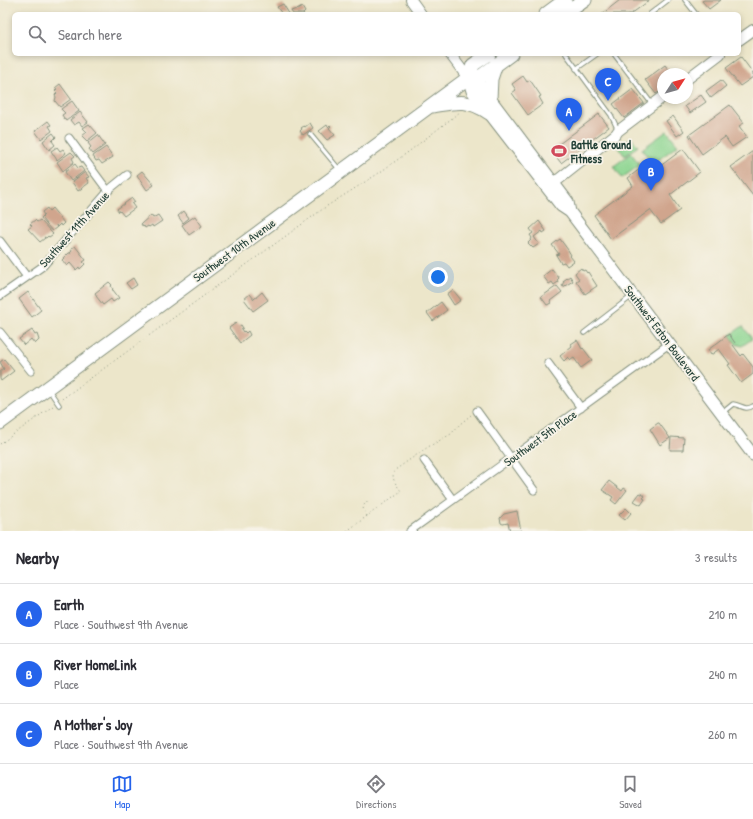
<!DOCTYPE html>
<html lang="en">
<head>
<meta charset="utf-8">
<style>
  :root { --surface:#fff; --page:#f2f2f3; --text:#2b2b33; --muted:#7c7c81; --line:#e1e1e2; --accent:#2563eb }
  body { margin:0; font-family:"Patrick Hand",sans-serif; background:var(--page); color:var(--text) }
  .compass { position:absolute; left:657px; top:68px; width:36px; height:36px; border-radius:50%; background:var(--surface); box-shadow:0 2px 6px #0003; rotate:54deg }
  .you { position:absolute; left:438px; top:277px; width:14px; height:14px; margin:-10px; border:3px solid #fff; border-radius:50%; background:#1a73e8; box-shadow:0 0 0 6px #1a73e833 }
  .badge { display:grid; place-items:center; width:26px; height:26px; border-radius:50%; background:var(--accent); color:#fff; font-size:13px; font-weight:700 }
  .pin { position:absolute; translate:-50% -33px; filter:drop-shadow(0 1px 2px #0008) }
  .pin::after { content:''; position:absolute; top:21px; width:14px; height:12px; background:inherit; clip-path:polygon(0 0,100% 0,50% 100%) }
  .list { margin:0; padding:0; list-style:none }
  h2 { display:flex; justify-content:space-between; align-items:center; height:52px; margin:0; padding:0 16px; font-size:17px }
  h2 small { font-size:13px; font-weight:400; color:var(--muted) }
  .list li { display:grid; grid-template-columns:26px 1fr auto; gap:12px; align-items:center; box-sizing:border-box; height:60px; padding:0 16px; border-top:1px solid var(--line) }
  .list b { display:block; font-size:15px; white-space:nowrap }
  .list p { margin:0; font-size:13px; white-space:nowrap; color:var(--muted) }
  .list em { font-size:13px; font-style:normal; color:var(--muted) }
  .icon { flex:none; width:22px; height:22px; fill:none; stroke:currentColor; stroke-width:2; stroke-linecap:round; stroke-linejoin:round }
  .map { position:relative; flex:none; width:753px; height:531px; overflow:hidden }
  .search { position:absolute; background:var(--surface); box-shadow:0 2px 6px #0003; left:12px; right:12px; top:12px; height:44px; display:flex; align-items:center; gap:10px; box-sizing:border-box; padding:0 14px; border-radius:6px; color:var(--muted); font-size:15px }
  .sheet { height:232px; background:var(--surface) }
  nav { display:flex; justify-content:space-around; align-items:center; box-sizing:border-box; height:56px; border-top:1px solid var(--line); background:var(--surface); font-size:11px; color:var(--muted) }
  nav a { display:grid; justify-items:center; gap:2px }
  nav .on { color:var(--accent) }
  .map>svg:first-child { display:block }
  .green { fill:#8ed692; stroke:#568a63 }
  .building { fill:#d0a58d }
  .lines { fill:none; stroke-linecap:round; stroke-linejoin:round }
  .lane-casing { stroke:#86927f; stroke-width:5.5 }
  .street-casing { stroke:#86927f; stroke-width:9 }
  .secondary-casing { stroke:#86927f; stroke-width:12 }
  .primary-casing { stroke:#86927f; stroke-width:13 }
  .highway-casing { stroke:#86927f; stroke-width:15 }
  .path { stroke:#86927f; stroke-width:1; stroke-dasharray:1 3; stroke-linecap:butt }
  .lane { stroke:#fff; stroke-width:3.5 }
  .street { stroke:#fff; stroke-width:7 }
  .secondary { stroke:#fff; stroke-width:10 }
  .primary { stroke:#fff; stroke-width:11 }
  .highway { stroke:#fff; stroke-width:13 }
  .labels { text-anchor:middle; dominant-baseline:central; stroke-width:3.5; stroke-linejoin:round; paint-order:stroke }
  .poi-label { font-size:12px; font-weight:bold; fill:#1f3d34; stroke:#f7f3e8; text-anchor:start }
  .street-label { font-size:12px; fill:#1f3d34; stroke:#f7f3e8 }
</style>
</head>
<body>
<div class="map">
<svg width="753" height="531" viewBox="0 0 753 531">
  <rect width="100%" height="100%" fill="#f7f3e8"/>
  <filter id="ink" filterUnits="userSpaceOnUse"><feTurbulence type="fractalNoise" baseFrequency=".025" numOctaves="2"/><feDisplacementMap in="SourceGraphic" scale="8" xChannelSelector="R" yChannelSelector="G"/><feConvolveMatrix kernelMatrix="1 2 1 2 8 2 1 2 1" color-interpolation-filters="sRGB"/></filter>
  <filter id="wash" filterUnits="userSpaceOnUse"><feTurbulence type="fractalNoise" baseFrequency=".012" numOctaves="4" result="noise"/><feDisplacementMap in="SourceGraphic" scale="16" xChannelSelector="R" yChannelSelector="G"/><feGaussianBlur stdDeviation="0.9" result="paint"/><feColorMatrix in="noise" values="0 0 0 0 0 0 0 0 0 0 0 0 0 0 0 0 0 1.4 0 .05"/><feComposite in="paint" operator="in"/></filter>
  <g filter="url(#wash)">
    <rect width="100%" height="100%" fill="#ece6ca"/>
    <path class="green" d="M667 131 678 145 653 164 642 149Z
      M631 138 638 146 625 156 618 147Z
      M631 153 640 165 622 178 614 166Z
      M743 326 752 339 742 346 736 344 730 335Z"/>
    <g id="blocks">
      <path class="building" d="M620 0H650L631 14H602Z
        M704 0H721L709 9 702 1Z
        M283 4 288 12 289 14H282L277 7Z
        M302 7 305 12 303 14H293L291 11 296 9 297 10Z
        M741 57 753 73V77L740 86 726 68Z
        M665 65 672 74H663V89L656 94 645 80Z
        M523 76 527 82 530 80 541 96 539 97 543 104 528 115 512 93 516 90 512 84Z
        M721 80 726 86 711 98 706 91Z
        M60 84 71 99 60 107 55 101 56 97 55 95 57 93 55 91 57 89 55 88Z
        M633 89 644 103 624 118 613 104Z
        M701 95 706 102 690 113 685 106Z
        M72 101 79 111 66 121 62 115 65 113 61 109Z
        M730 105 744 123 739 126 747 137 732 147 725 137 702 154 689 135Z
        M80 112 88 122 82 126 79 122 74 125 70 120Z
        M599 114 609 127 561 163 551 150Z
        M673 116 684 131 677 136 666 121Z
        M48 121 51 125 49 126 52 131 41 139 35 131Z
        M310 123 313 128 303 135 300 131 302 129 301 128 304 126 305 127Z
        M89 124 97 133 87 141 82 136 87 132 83 128Z
        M327 125 328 127 330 125 331 126 329 128 335 135 327 140 319 131Z
        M53 133 56 137 52 141 55 145 49 150 43 141Z
        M98 135 105 145 93 154 89 149 91 147 88 143Z
        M57 147 60 151 63 149 66 153 57 160 51 151Z
        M106 147 113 157 102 164 99 160 96 161 93 156Z
        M683 149 700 172 670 195 680 210 661 224 650 210 611 239 594 215 633 186 628 178 645 165 651 173Z
        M753 151V196L731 167Z
        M71 152 75 156 72 158 74 162 63 171 57 162Z
        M75 164 78 168 81 167 84 171 71 181 65 172Z
        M142 171 154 185 147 190 137 175Z
        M85 172 89 177 86 178 89 183 78 191 72 182Z
        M132 198 135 202 132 204 135 208 124 216 120 211 119 212 117 209Z
        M47 208 49 211 52 208 64 223 61 226 60 224 57 227 56 225 57 227 52 231 41 218 44 215 42 212Z
        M184 211 189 218 183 223 178 216Z
        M151 215 153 218 158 215 162 221 153 227 152 225 149 227 148 226 145 228 144 226 143 227 141 224Z
        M195 216 202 226 189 235 182 225Z
        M35 220 37 222 40 220 53 234 52 235 49 237 48 236 46 238 44 237 45 238 40 242 28 229 32 226 30 224Z
        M539 221 546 231 543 233 542 231 534 237 539 244 533 248 528 243 531 240 532 238 530 235 533 233 530 229Z
        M560 239 568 250 571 255 570 256 574 261 567 266 564 262 561 263 556 255 559 254 552 245Z
        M75 246 86 260 83 262 85 264 80 269 79 267 76 270 70 263 67 266 62 260 69 253H71H70L72 251 71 249Z
        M581 268 583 271 585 270 587 273 588 272 597 286 585 294 576 281 579 279 575 273Z
        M552 269 559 278 557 280 558 282 554 285 552 282 549 284 543 276Z
        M570 276 573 281 563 287 562 285 564 282 563 281Z
        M133 278 137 285 131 289 126 283Z
        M109 282 112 285 111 286 113 289 112 290H113L119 298 113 302 111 299 103 305 96 296H97L95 293Z
        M557 286 562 292 550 301 551 303 547 305 541 297Z
        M453 290 461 300 454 305 447 294Z
        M28 292 41 310 32 317 19 299Z
        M262 292 268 300 253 311 244 299 250 294 254 299Z
        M441 302 447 310 433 321 427 313Z
        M236 323 239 326 241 325 243 328 241 329 243 332 244 331 246 333 248 331 250 335 240 343 229 328Z
        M32 330 35 335 37 334 39 340 35 344 31 339 24 345 19 339Z
        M729 334 735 343 733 345 741 356 743 354 753 367V374L741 383 728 365 730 364 719 349 711 355 708 350Z
        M577 340 582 349 583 348 592 360 581 368 574 358 571 360 568 357 564 361 560 356 572 346 571 344Z
        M4 359 14 371 1 381 0 379V372L4 369 0 362Z
        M658 423H659L670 438 660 445 650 429Z
        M671 437 684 438 683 450H670Z
        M609 481 622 491 624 488 627 490 616 504 611 500 613 497 602 490Z
        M640 493 645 496 643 498 645 499 641 505 634 501Z
        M626 508 631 513 625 520 619 515Z
        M517 511 521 531H510L508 523 503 524 501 523 500 518 504 514Z"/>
    </g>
  </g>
  <g filter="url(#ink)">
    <use href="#blocks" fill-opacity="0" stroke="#86927f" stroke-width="1"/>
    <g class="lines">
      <g class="lane-casing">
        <path id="lane" d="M685 0 696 14
          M650 14 668 0
          M566 54 611 115 618 130
          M614 54 652 104
          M576 69 597 54
          M310 134 339 169
          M584 333 632 296
          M49 390 59 405
          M722 413 733 404C741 405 745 411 753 406"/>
      </g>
      <g class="street-casing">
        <path id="street" d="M69 138 108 191
          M0 241 27 277
          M0 296 43 266 111 188 127 175
          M0 332 31 371
          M548 363 581 408
          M477 411 534 490
          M424 460 453 500
          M410 531 669 344"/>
      </g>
      <g class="secondary-casing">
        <path id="secondary" d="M411 0 421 14
          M739 40 753 30
          M450 54 468 78
          M687 79 720 54
          M554 183 616 134 618 131 663 97"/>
      </g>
      <g class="primary-casing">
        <path id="primary" d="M468 78 472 91 489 113 561 206 570 212 753 455
          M468 78 480 85 568 202 570 212"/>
      </g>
      <g class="highway-casing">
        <path id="highway" d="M546 14 565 0
          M565 14 585 0
          M468 78 473 65 489 54
          M490 99 491 79 496 64
          M432 106C457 102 466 98 489 113
          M0 423 468 78 481 76 511 54"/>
      </g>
      <path class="path" d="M62 399 327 206 376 175 407 153 460 112
        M0 444 53 406
        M367 516 363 508 364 505 369 499
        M347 531 401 491C396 484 390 478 395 470L428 447 451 434 460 424 471 415"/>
      <use href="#lane" class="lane"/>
      <use href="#street" class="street"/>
      <use href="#secondary" class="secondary"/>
      <use href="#primary" class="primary"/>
      <use href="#highway" class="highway"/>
    </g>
  </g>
  <defs>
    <g id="stadium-bare" transform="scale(1.2)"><path d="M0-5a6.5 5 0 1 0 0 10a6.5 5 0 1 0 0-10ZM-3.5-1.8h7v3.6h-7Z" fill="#d1495b" stroke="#f7f3e8" stroke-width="2.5" paint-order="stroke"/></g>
  </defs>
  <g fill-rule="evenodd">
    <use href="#stadium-bare" x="559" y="151"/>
  </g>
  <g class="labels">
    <g class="poi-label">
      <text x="571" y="144">Battle Ground<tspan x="571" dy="14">Fitness</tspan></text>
    </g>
    <g class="street-label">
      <text transform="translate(74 229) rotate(-48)">Southwest 11th Avenue</text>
      <text transform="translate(234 250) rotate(-36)">Southwest 10th Avenue</text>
      <text transform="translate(662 333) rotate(53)">Southwest Eaton Boulevard</text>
      <text transform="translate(540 438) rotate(-36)">Southwest 5th Place</text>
    </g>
  </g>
</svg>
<svg class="compass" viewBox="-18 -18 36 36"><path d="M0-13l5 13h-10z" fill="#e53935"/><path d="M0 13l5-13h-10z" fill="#7c7c81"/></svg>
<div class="you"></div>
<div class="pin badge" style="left:569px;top:131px">A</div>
<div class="pin badge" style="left:651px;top:191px">B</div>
<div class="pin badge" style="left:608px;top:101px">C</div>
<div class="search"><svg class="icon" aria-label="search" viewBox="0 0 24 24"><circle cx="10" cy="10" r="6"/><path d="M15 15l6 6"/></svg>Search here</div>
</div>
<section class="sheet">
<h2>Nearby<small>3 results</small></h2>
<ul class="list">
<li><span class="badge">A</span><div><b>Earth</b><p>Place · Southwest 9th Avenue</p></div><em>210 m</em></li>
<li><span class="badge">B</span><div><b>River HomeLink</b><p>Place</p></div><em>240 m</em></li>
<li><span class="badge">C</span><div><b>A Mother's Joy</b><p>Place · Southwest 9th Avenue</p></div><em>260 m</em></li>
</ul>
</section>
<nav>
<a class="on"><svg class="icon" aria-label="map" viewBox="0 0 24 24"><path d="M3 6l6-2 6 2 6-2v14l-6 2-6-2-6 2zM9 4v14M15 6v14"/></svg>Map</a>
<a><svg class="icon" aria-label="directions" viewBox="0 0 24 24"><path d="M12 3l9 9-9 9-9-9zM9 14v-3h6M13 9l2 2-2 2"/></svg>Directions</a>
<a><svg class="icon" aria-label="saved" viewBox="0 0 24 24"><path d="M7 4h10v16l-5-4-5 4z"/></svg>Saved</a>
</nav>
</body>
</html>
